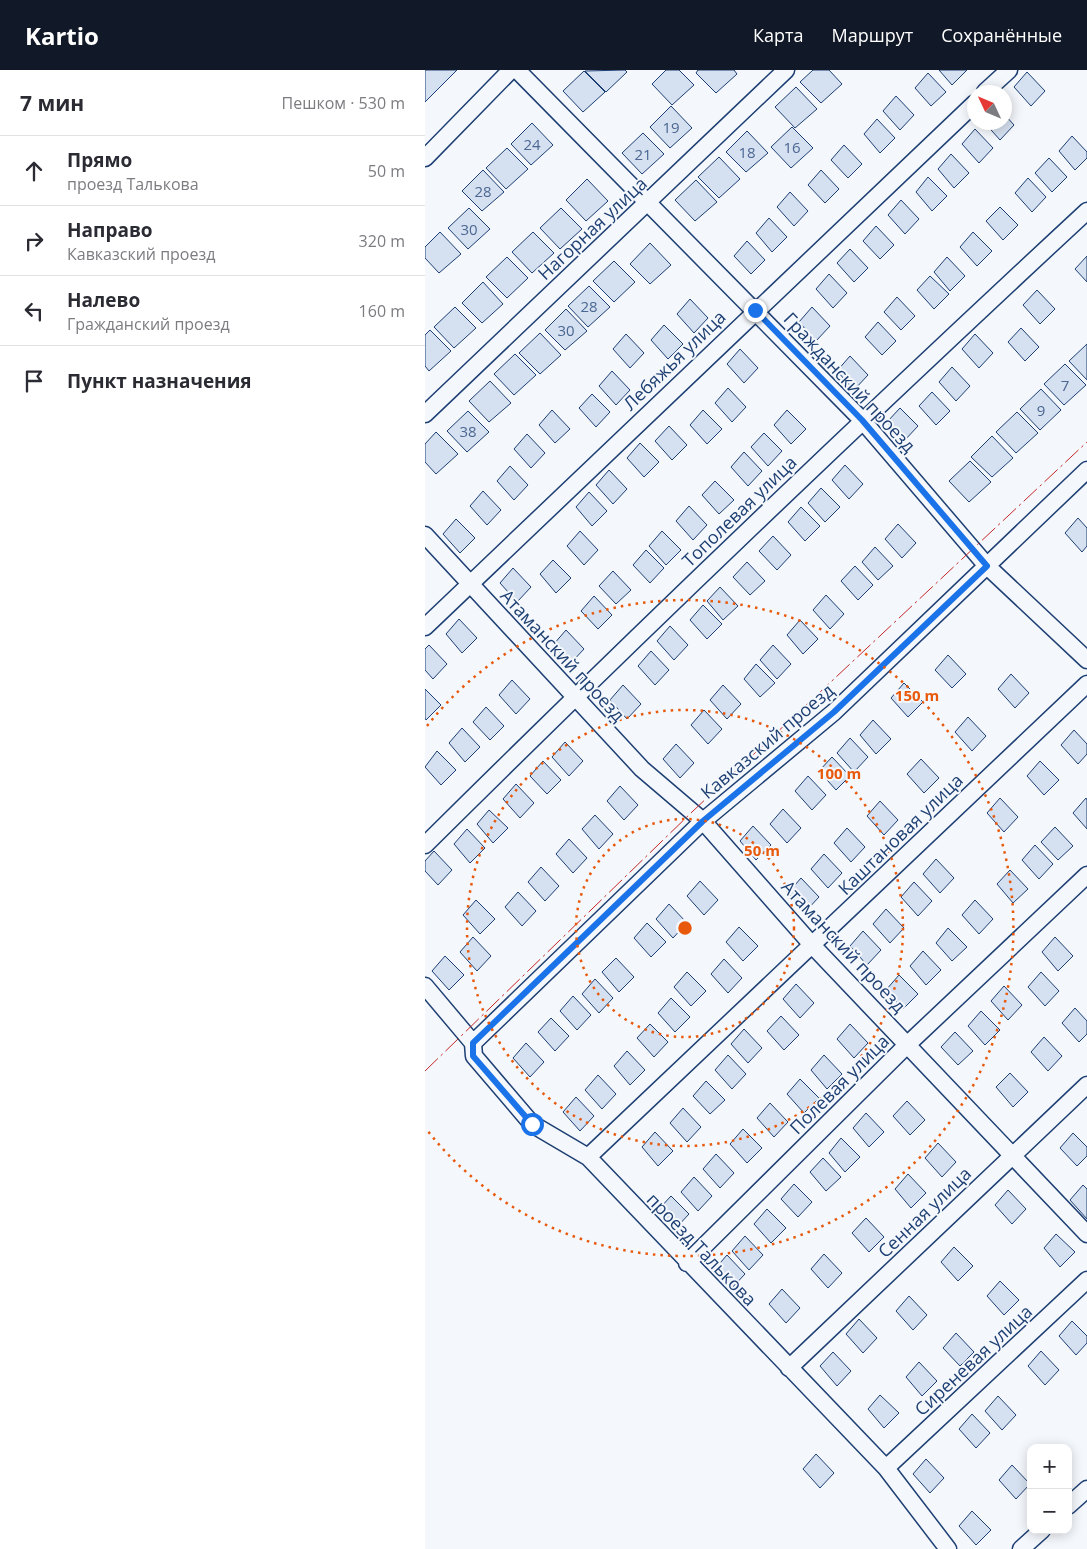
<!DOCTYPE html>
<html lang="ru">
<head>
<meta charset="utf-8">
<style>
  :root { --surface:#fff; --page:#f7f7f7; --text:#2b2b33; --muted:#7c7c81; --line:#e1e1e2; --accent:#111827 }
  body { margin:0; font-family:"Open Sans",sans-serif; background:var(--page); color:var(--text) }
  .controls { position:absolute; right:15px; bottom:15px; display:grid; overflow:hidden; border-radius:10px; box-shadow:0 2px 12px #0003 }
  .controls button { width:45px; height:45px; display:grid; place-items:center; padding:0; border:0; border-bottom:1px solid var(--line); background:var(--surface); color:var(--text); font:25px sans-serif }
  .compass { position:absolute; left:542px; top:15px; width:45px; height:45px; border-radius:50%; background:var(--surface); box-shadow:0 2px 12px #0003; rotate:314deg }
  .stop { position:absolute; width:15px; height:15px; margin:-11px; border:4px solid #1a73e8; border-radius:50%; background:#fff }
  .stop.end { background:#1a73e8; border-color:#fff; box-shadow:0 1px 5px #0008 }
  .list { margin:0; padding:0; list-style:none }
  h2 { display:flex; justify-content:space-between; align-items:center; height:65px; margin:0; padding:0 20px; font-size:21px }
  h2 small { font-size:16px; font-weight:400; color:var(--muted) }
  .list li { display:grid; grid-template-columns:32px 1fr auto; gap:15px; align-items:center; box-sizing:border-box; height:70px; padding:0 20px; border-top:1px solid var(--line) }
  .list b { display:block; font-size:19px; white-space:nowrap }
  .list p { margin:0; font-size:16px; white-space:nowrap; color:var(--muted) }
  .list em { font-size:16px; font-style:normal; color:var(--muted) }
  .icon { flex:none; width:28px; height:28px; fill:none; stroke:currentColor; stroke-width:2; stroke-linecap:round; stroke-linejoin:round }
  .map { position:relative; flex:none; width:662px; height:1479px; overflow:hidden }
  header { display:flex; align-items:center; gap:30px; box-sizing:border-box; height:70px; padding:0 25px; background:var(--accent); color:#fff }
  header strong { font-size:24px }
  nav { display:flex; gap:28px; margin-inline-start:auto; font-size:18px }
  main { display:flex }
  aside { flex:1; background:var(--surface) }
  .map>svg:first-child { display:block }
  .building { fill:#d5e0f0; stroke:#1d3f73 }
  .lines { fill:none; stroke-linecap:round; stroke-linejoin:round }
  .minor-casing { stroke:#1d3f73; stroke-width:19 }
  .minor { stroke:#f4f7fb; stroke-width:16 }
  .power { stroke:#c62828; stroke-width:1; stroke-dasharray:18 4 2.5 4; stroke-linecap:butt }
  .route { stroke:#1a73e8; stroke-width:6 }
  .ring { fill:none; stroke:#e8590c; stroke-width:2.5; stroke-dasharray:2.5 5 }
  .labels { text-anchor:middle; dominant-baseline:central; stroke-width:4; stroke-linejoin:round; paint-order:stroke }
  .number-label { font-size:15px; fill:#4b6792 }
  .street-label { font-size:18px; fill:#1d3f73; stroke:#f4f7fb }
  .centre { fill:#e8590c; stroke:#f4f7fb; stroke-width:2.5 }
  .ring-label { font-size:15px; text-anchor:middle; font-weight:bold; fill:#e8590c; stroke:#f4f7fb; stroke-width:4; stroke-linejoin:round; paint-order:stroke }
</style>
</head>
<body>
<header>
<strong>Kartio</strong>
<nav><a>Карта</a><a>Маршрут</a><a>Сохранённые</a></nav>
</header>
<main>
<aside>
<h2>7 мин<small>Пешком · 530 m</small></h2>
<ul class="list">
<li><svg class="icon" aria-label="ahead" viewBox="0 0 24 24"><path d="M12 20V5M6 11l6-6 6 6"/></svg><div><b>Прямо</b><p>проезд Талькова</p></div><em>50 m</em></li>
<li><svg class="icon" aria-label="right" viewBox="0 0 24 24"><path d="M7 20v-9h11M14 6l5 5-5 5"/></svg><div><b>Направо</b><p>Кавказский проезд</p></div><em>320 m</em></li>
<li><svg class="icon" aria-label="left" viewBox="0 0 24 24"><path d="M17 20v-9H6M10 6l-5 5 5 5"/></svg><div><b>Налево</b><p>Гражданский проезд</p></div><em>160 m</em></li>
<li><svg class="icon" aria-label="arrive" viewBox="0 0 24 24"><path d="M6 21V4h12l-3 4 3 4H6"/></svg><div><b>Пункт назначения</b></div></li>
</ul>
</aside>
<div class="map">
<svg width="662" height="1479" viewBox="0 0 662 1479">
  <rect width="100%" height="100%" fill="#f4f7fb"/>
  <path class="building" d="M0 0H32L0 32Z
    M200 0 202 2 181 22 160 1Z
    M241 0H254L269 15 247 35 227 14Z
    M273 0H309L312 4 291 23 271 3Z
    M388 0H404L417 14 396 33 375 12Z
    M514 0H542L527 15Z
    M159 1 180 22 158 42 138 21Z
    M602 2 620 21 606 36 589 17Z
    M503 3 521 22 506 36 490 18Z
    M371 17 392 39 370 58 350 37Z
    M471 26 489 45 475 60 458 41Z
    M246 36 267 58 245 78 225 57Z
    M580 45 589 55 575 70 559 52H580Z
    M452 49 470 68 455 83 439 64Z
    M107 53 128 75 106 95 86 74Z
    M367 57 388 78 366 98 346 77Z
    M550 59 568 78 554 93 537 74Z
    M322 61 343 83 321 102 301 82Z
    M218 63 239 84 217 104 197 83Z
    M647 66 662 82V88L650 100 634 81Z
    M419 75 437 94 423 108 406 90Z
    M82 78 103 99 81 119 61 98Z
    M526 84 544 103 529 118 513 99Z
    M294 87 315 109 294 128 273 107Z
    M624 88 642 107 627 122 610 103Z
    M58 100 79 122 57 141 37 121Z
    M396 100 414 119 400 133 383 115Z
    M503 107 522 126 507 141 491 122Z
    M603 108 621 127 607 142 590 123Z
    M162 109 183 131 161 151 141 130Z
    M271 110 292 132 270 151 250 130Z
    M365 122 383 141 369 156 352 137Z
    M476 130 494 149 480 164 463 145Z
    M575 137 593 155 578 170 561 151Z
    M44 138 65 159 43 179 23 158Z
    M136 138 157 159 135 179 115 158Z
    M344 148 362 167 347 182 331 163Z
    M451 156 469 175 455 189 438 171Z
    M15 162 36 184 14 203 0 188V177Z
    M108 162 129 183 107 203 87 182Z
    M548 162 567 181 552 196 535 177Z
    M322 171 340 190 326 204 309 186Z
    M225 173 246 195 225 214 205 194Z
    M425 179 443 198 429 212 412 193Z
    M662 186V212L650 199Z
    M82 187 103 208 82 228 61 207Z
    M522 187 540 206 525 221 509 202Z
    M189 191 210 212 189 232 168 211Z
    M404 204 422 223 408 238 391 219Z
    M505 206 524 224 509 239 492 220Z
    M58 212 78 234 57 253 37 233Z
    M164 216 185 237 163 257 143 236Z
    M612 220 630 239 615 254 598 235Z
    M472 227 490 246 476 260 459 242Z
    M265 229 283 248 269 263 252 244Z
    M30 237 51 258 29 278 9 257Z
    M387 237 405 256 391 271 374 252Z
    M141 239 162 261 140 280 120 260Z
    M453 252 471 271 457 285 440 267Z
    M239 255 258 274 243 289 226 270Z
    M596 258 614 277 600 291 583 272Z
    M5 260 26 281 4 301 0 296V265Z
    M115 263 136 285 115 304 94 283Z
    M201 264 219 283 205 298 188 279Z
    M550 264 568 283 554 298 537 279Z
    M662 274V310L644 291Z
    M315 279 333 298 319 313 302 294Z
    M90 284 111 305 89 325 69 304Z
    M425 286 443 305 429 320 412 301Z
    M640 294 661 315 639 335 619 314Z
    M527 297 545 316 531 331 514 312Z
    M187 301 205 320 191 335 174 316Z
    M65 311 86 333 64 352 44 331Z
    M303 318 321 337 307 352 290 333Z
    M616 319 636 340 615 360 595 339Z
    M507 322 525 341 511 355 494 336Z
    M167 324 185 342 171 357 154 338Z
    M475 338 493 356 479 371 462 352Z
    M127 340 145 359 130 373 114 355Z
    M278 340 297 359 282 374 265 355Z
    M362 340 381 359 366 374 349 355Z
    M43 341 64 362 42 382 22 361Z
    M592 342 613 363 591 383 571 362Z
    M244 356 262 375 247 390 230 371Z
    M11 362 33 384 11 404 0 392V374Z
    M339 363 357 381 343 396 326 377Z
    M102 364 120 383 106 398 89 379Z
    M567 366 588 388 567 407 546 387Z
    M215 373 234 392 219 407 202 388Z
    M319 382 337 401 323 416 306 397Z
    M545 391 566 412 544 432 524 411Z
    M420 395 438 414 424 429 407 410Z
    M85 396 103 415 89 430 72 411Z
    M184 400 202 419 188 434 171 415Z
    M290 411 309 430 294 444 277 425Z
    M396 418 415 437 400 452 383 433Z
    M58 421 76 440 62 455 45 436Z
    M164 422 182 441 167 456 151 437Z
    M264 436 282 455 268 470 251 451Z
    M376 437 395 456 380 471 363 452Z
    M653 448 662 458V476L657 482 640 463Z
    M31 449 50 468 35 483 18 464Z
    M473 454 491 473 477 488 460 469Z
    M155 461 173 480 159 495 142 476Z
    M237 461 256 480 241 495 224 476Z
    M348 466 366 485 352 500 334 481Z
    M450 477 468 496 453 510 437 492Z
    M221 480 239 498 225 513 208 495Z
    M128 490 146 508 131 523 115 504Z
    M322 492 340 511 325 525 308 507Z
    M430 496 448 515 433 530 416 511Z
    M88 498 106 517 92 532 75 513Z
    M188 501 206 520 191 534 174 516Z
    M295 517 313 536 298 550 282 531Z
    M401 525 419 544 405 559 388 540Z
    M169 526 187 545 173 559 156 541Z
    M278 535 297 554 282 569 265 550Z
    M34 549 52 568 37 583 21 564Z
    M375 550 393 569 378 584 362 565Z
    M245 556 263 575 249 590 232 571Z
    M141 560 159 579 145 594 128 575Z
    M4 575 22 594 8 609 0 600V579Z
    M348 575 366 594 352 609 335 590Z
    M226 581 244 600 230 615 213 596Z
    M523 585 541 604 527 618 510 600Z
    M331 594 350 613 335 627 319 609Z
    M586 604 604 623 590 638 573 619Z
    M87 610 105 629 91 644 74 625Z
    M479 613 498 632 483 647 466 628Z
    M198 615 216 634 202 649 185 630Z
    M298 615 316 634 302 649 285 630Z
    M0 619 16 635 1 650 0 648Z
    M61 637 79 656 65 670 48 652Z
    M279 640 297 659 283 674 266 655Z
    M543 647 561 666 547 681 530 662Z
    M448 650 466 669 451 684 435 665Z
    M37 658 55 677 40 692 24 673Z
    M649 660 662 674V684L653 694 636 675Z
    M425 668 443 687 429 702 412 683Z
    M140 672 158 691 144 706 127 687Z
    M251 674 269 693 255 708 238 689Z
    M12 681 31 700 16 715 0 697Z
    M407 687 425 706 411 720 394 701Z
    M496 689 514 708 499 723 482 704Z
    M118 691 136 710 122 724 105 706Z
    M615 691 634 710 619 725 602 706Z
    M383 706 401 725 387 740 370 721Z
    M91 714 109 733 95 748 78 729Z
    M195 716 213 735 199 750 182 731Z
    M575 728 593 747 579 762 562 743Z
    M661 728 662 730V759L648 743Z
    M455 731 473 750 459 765 442 746Z
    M358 739 376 758 362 773 345 754Z
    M64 740 83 758 68 773 52 754Z
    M170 745 188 764 174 779 157 759Z
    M328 756 346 775 331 790 315 771Z
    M630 757 648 776 633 790 616 772Z
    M422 758 440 777 426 792 409 773Z
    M42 759 60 778 45 793 29 774Z
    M144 769 162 788 148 803 131 784Z
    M610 775 628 794 614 809 597 790Z
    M9 781 27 800 13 815 0 801V791Z
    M399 784 417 803 403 818 386 799Z
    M511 789 529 808 515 823 498 804Z
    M116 797 134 816 120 831 103 812Z
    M585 800 603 819 588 833 572 814Z
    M376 808 394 827 380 842 363 823Z
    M275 811 293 830 279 845 262 826Z
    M489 812 507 831 493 846 476 827Z
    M93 822 111 841 97 856 80 837Z
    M51 830 70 849 55 864 38 845Z
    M550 830 568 849 554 864 537 845Z
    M244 834 262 853 248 868 231 849Z
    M461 839 479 858 465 873 448 854Z
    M222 853 241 872 226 887 209 868Z
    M314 857 333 876 318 891 301 872Z
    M523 858 542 877 527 891 511 873Z
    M438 861 456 880 442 895 425 876Z
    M48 867 66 886 52 901 35 882Z
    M630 867 648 886 633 901 617 882Z
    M498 881 516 900 501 915 485 896Z
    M20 886 39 905 24 920 7 901Z
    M191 888 209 907 194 922 177 902Z
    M299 889 317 908 303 923 286 904Z
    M262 902 281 921 266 936 249 917Z
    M616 902 634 921 620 936 603 917Z
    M474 905 493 924 478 939 461 920Z
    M170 909 188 928 174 943 157 924Z
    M371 914 389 933 375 948 358 929Z
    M579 916 597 935 583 950 566 931Z
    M148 926 166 945 152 960 135 941Z
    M246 928 265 947 250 962 233 943Z
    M650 938 662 951V964L654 972 637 953Z
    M556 941 575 960 560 975 543 956Z
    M356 946 374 965 359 980 342 961Z
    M126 948 144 966 130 981 113 962Z
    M225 954 243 972 229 987 212 968Z
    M425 954 443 973 429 988 412 969Z
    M319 959 337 978 323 993 306 974Z
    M530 962 548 981 533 995 516 977Z
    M619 967 637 986 623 1001 606 982Z
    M101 973 119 992 105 1007 88 988Z
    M202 981 220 1000 205 1015 189 996Z
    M303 985 321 1004 307 1019 290 1000Z
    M399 985 417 1004 402 1019 386 1000Z
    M585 1003 603 1022 588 1037 571 1017Z
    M173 1005 191 1024 177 1039 160 1020Z
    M375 1009 394 1028 379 1043 362 1024Z
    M281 1011 300 1030 285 1044 268 1026Z
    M151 1027 169 1046 155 1061 138 1042Z
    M482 1031 500 1050 485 1065 468 1046Z
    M345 1033 363 1052 349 1067 332 1048Z
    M258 1038 276 1057 262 1072 245 1053Z
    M441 1043 459 1062 444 1077 428 1058Z
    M318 1059 337 1078 322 1093 305 1074Z
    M230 1062 248 1081 233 1096 217 1077Z
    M648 1063 662 1077V1086L652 1096 635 1078Z
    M416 1068 435 1087 420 1102 404 1083Z
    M513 1073 531 1092 517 1107 500 1088Z
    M291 1084 309 1103 295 1118 278 1099Z
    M398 1088 416 1107 401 1121 385 1102Z
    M483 1104 501 1123 486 1138 470 1119Z
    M269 1107 287 1126 273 1141 256 1122Z
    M369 1114 387 1132 373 1147 356 1129Z
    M658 1115 662 1119V1149L645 1130Z
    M583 1120 601 1139 587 1154 570 1135Z
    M246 1126 264 1144 250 1159 233 1140Z
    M342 1139 361 1158 346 1173 329 1154Z
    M441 1148 459 1167 444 1182 427 1163Z
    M631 1164 650 1182 635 1197 619 1178Z
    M320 1166 338 1185 324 1200 307 1181Z
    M529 1177 548 1196 533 1211 516 1192Z
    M399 1184 417 1203 403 1218 386 1199Z
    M302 1185 320 1204 306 1219 289 1200Z
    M575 1211 594 1230 579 1245 562 1226Z
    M357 1219 375 1238 361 1253 344 1234Z
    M484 1226 502 1245 488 1260 471 1241Z
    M434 1249 452 1268 438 1283 421 1264Z
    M647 1251 662 1266V1273L651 1285 634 1266Z
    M531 1263 549 1282 535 1296 518 1278Z
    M616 1281 634 1300 620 1315 603 1296Z
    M408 1282 426 1301 412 1316 395 1296Z
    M494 1292 512 1311 497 1326 481 1307Z
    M455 1325 474 1343 459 1358 443 1339Z
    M573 1326 591 1345 577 1360 560 1341Z
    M547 1344 565 1363 551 1378 534 1359Z
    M391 1384 409 1403 395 1418 378 1399Z
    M501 1389 519 1408 505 1423 488 1404Z
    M587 1395 605 1414 591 1429 574 1410Z
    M547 1441 566 1460 551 1475 534 1456Z"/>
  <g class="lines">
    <g class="minor-casing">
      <path id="minor" d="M92 0 437 350 562 496 662 590
        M560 22 584 0
        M0 88 86 0
        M0 344 361 0
        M0 465 217 699 278 751 388 876 662 1164
        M0 557 550 33
        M0 775C217 560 438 349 662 141
        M0 916 48 973 49 986 107 1054 163 1087 461 1398 523 1479
        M48 973 278 751 409 642 662 400
        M163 1087 662 614
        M262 1193 483 974 662 805
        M364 1298 662 1015
        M461 1398 662 1210
        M643 1436 662 1419
        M596 1479 617 1460"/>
    </g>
    <use href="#minor" class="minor"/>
    <path class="power" d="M0 1001 268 741 662 372"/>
  </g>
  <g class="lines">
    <path class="route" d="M107 1054 48 986V973L278 751 409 642 562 496 437 350 330 240"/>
  </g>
  <g class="ring">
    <circle cx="260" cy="858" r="109"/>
    <circle cx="260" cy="858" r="218"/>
    <path d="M2 656A328 328 0 1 1 2 1060"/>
  </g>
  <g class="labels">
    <g class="number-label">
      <text x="246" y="57">19</text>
      <text x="107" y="74">24</text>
      <text x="367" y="77">16</text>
      <text x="322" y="82">18</text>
      <text x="218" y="84">21</text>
      <text x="58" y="121">28</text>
      <text x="44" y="159">30</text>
      <text x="164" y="236">28</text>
      <text x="141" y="260">30</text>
      <text x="640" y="315">7</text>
      <text x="616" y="340">9</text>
      <text x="43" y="361">38</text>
    </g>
    <g class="street-label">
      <text transform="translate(167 158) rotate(-43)">Нагорная улица</text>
      <text transform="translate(249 290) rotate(-44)">Лебяжья улица</text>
      <text transform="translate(425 312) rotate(47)">Гражданский проезд</text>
      <text transform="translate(314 441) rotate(-44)">Тополевая улица</text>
      <text transform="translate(138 585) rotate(47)">Атаманский проезд</text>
      <text transform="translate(342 671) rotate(-40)">Кавказский проезд</text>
      <text transform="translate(475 764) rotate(-44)">Каштановая улица</text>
      <text transform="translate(419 876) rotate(47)">Атаманский проезд</text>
      <text transform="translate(414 1014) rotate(-45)">Полевая улица</text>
      <text transform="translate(499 1142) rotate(-44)">Сенная улица</text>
      <text transform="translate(277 1179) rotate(46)">проезд Талькова</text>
      <text transform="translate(548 1290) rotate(-43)">Сиреневая улица</text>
    </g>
  </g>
  <circle cx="260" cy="858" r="8" class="centre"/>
  <g class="ring-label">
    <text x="492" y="631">150 m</text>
    <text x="414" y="709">100 m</text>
    <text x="337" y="786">50 m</text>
  </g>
</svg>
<div class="controls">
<button>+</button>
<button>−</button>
</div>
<svg class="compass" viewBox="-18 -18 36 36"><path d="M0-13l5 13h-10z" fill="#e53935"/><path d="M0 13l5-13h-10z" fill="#7c7c81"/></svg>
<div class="stop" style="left:107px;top:1054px"></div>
<div class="stop end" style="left:330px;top:240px"></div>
</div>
</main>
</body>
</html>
